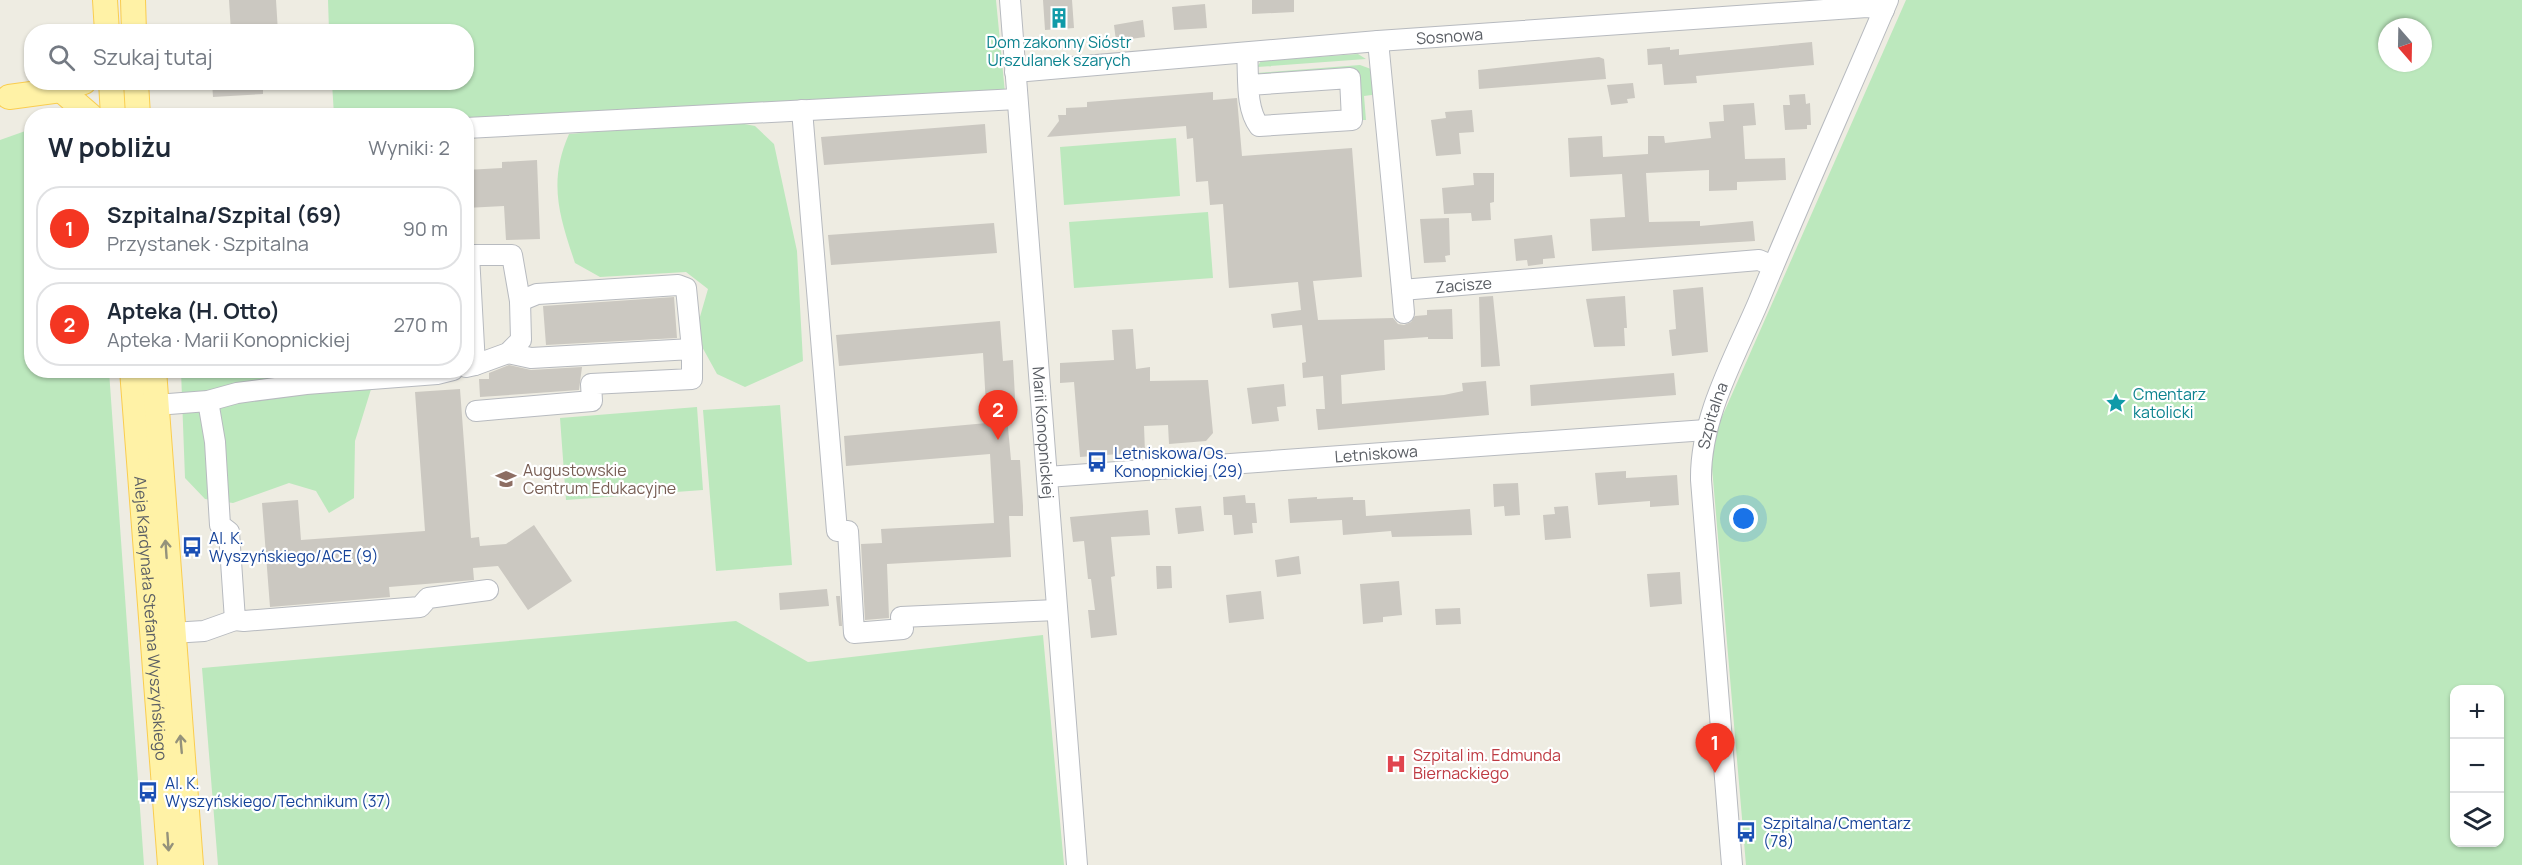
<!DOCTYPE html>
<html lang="pl">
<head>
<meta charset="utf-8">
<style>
  :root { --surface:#fff; --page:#f6f6f7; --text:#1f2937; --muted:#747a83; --line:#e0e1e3; --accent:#f43622 }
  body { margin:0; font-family:Manrope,sans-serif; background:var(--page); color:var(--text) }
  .controls { position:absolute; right:18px; bottom:18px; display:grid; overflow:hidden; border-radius:12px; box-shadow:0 2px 4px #0004 }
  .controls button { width:54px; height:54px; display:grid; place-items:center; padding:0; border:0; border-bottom:2px solid var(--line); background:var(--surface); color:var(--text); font:30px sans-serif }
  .compass { position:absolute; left:2378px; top:18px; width:54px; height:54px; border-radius:50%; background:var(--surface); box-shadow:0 2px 4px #0004; rotate:160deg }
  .you { position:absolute; left:1744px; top:519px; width:21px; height:21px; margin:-15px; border:4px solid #fff; border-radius:50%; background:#1a73e8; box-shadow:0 0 0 9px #1a73e833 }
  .badge { display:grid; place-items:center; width:39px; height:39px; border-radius:50%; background:var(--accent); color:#fff; font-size:20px; font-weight:700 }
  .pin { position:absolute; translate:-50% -50px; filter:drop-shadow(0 2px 3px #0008) }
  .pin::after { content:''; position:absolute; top:32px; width:21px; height:18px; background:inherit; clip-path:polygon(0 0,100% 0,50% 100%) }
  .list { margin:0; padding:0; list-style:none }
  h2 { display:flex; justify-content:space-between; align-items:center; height:78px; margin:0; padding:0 24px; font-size:26px }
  h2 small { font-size:20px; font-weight:400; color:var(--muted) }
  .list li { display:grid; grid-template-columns:39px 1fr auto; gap:18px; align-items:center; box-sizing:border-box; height:84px; margin:0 12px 12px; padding:0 12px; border:2px solid var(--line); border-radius:24px }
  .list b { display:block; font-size:22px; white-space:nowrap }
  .list p { margin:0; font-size:20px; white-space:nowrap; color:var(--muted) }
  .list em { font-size:20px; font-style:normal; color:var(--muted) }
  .icon { flex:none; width:33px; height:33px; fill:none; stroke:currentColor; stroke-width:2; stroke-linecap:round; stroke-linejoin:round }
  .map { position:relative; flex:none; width:2522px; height:865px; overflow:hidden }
  .search { position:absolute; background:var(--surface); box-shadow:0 2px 4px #0004; left:24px; top:24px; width:450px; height:66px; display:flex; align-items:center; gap:15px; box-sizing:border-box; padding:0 21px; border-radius:24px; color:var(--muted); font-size:22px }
  .panel { position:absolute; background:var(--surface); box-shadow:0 2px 4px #0004; left:24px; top:108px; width:450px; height:270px; border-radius:24px }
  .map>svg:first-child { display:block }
  .green { fill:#bce8bd; fill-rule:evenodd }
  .building { fill:#cbc8c1 }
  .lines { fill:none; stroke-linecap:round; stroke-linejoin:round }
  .minor-casing { stroke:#b7babf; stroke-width:22 }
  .major-casing { stroke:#facd4f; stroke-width:26 }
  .minor { stroke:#fff; stroke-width:20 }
  .major { stroke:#fff2a6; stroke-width:24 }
  .oneway { stroke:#94927b }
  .labels { text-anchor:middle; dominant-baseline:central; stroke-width:4.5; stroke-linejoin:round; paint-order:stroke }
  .street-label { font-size:16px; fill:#5a5e64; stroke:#fff }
  .culture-label { font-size:16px; fill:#0d838f; stroke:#fff }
  .transit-label { font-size:16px; fill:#164399; stroke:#fff; text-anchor:start }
  .education-label { font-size:16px; fill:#785e54; stroke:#fff; text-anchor:start }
  .health-label { font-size:16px; fill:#be3a42; stroke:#fff; text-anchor:start }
</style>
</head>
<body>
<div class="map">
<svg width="2522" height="865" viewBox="0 0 2522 865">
  <rect width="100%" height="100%" fill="#eeece2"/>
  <path class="green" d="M328 0H996L1005 93 467 120 466 116 334 115 332 83 466 82V32L329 31Z
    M1906 0H2522V865H1746L1710 444ZM2387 27H2423V63H2387ZM2454 690H2500V842H2454Z
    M1358 54 1366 59 1257 67 1261 61Z
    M1360 65 1371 69 1379 94 1364 96 1366 120H1358L1354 71 1257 76V73Z
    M729 121 755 126 774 144 797 251 803 361 745 387 717 374 695 334 708 289 686 272 600 277 575 263C559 215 548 182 569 134Z
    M31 129 32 370 109 371 144 865H0V140Z
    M1176 138 1180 196 1064 205 1060 147Z
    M1208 212 1213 278 1074 288 1069 222Z
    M445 370 372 386 355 441 354 498 329 513 316 491 289 483 233 503 205 499 185 478 181 371Z
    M780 405 792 565 716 571 703 410Z
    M697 407 703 490 566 500 560 418Z
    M736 621 808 662 1043 635 1064 865H218L202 668Z"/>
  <path class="building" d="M229 0H276L278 32H231Z
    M1043 0H1072L1074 28 1045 30Z
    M1252 0H1294V12L1252 14Z
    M1205 4 1207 28 1174 30 1172 7Z
    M1143 20 1145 37 1116 41 1114 25Z
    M1812 42 1814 65 1696 76 1697 83 1664 85 1662 64 1648 65 1647 49 1670 47V50L1679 49V55Z
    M1599 57 1604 59 1606 79 1479 89 1478 70Z
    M212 82H263V94L213 97Z
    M1633 83 1635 98 1627 99 1628 103 1611 105 1607 85Z
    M1213 92V100L1237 98 1242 156 1352 148 1362 277 1313 281 1318 320 1393 318 1398 324 1404 325 1411 322 1415 316 1427 315V310L1452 309 1453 339H1428V337L1384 340 1385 370 1341 375 1342 404 1444 395 1463 391 1462 383 1486 381 1489 415 1318 430 1316 409H1325L1323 376 1303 378 1302 363 1306 362 1302 325 1273 328 1271 314 1301 310 1298 282 1229 288 1223 204 1210 205 1208 181 1196 182 1193 138 1187 139 1186 126 1047 137 1059 121 1058 115H1066V108L1087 107V102Z
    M1805 94 1806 104 1810 103 1811 125H1807V129L1785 130 1783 105H1790L1789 95Z
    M1754 103 1756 125 1743 126 1745 159 1785 158 1786 180 1737 182V190L1709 191V170L1646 173 1649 222 1700 221V226L1753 221 1755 241 1592 251 1590 219 1625 217 1622 174 1570 177 1568 138 1602 136 1603 157 1648 154V136H1664L1665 143 1711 138 1709 122 1724 121 1723 105Z
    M1472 110 1474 132 1459 133 1461 154 1436 156 1431 120 1446 118 1445 112Z
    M985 124 987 153 824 165 821 137Z
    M537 160 540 239 506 240 504 206 466 208V170L502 168V162Z
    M1473 173H1494V202L1490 203 1491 220 1472 221 1471 213 1444 214 1442 188 1474 185Z
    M1449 218 1450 255 1445 256 1446 262 1424 263 1420 219Z
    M994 223 997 253 831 265 828 235Z
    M1552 235 1555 258 1543 259V264L1528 266 1527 260 1516 261 1514 239Z
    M1703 287 1708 352 1672 356 1669 330 1676 329 1673 290Z
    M1493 296 1500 366 1481 367 1479 297Z
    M1625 296 1627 328H1624L1625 346 1594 347 1586 299Z
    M674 297 677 338 546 345 543 306Z
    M1000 321 1003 361 1013 360 1016 417H1007L1011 460H1020L1023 506V516H1009L1011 557 887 564 889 618 865 620 861 544 882 543 881 529 994 523 990 454 846 466 844 436 987 423 983 353 839 366 836 335Z
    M1133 329 1136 369 1150 367V381L1208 380 1213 433 1206 441 1169 444 1168 425 1144 426 1145 452 1080 457 1074 382 1060 383V363L1114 360 1112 330Z
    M509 365 531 370 582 367 579 390 480 397 479 379H489V373Z
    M1674 373 1676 395 1531 406 1530 385Z
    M1284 384 1286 406 1277 407 1279 421 1252 424 1247 388Z
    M460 389 471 538 479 537 480 546 506 544 534 525 572 581 528 610 498 566 473 568 474 580 389 587 390 597 270 607 262 503 298 500 301 540 425 531 415 392Z
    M1626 471V478L1677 475 1679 505 1650 507V501L1598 505 1595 473Z
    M1518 483 1520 515 1505 516 1504 506 1494 507 1493 484Z
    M1245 495 1246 503H1255L1257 523H1252L1253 533 1234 535 1232 515H1224L1223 497Z
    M1317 497V499L1353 497V500H1365L1366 516 1470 509 1472 535 1392 537 1391 531 1343 535 1342 520 1290 523 1288 499Z
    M1201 506 1204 531 1178 534 1175 508Z
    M1568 506 1571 538 1545 540 1543 515 1555 514 1554 507Z
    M1148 510 1150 535 1111 537 1115 576 1111 577 1117 635 1091 638 1088 610H1095L1091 579H1088L1084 541 1073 542 1070 517Z
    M1299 556 1301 574 1277 577 1275 560Z
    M1156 566H1171L1172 588 1157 589Z
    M1680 572 1682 604 1650 607 1647 574Z
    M1399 581 1402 615 1383 617V622L1363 624 1360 584Z
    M827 589 829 606 780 610 779 593Z
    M1261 591 1264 619 1229 623 1226 595Z
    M836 596H840L842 626H839Z
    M1460 608 1461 624 1436 625 1435 609Z"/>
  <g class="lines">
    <g class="minor-casing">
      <g id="minor">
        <path id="s1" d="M1010 0 1077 865"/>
        <path id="s2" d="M1378 41 1402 290 1759 260 1773 266"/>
        <path d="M1247 53C1249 76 1245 107 1259 126L1352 120 1350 78 1249 85"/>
        <path id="s3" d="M1015 72 1378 41 1867 7 1884 10"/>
        <path d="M802 110 837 531H848L854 633 903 629 901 617 1057 610"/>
        <path d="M466 128 1017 99"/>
        <path d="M466 255H469L475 365 466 367"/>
        <path d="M469 255H512L520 301 521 340 508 353 475 365"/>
        <path d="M1402 290 1404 313"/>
        <path d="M520 301 537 294 678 285 686 288 692 349"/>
        <path d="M208 401 215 442 220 525 229 532 235 620 244 621 420 607 428 598 488 590"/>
        <path d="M156 405 208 401 237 393 306 384 437 374 453 370"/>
        <path d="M476 411 592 401 591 384 692 379V349L531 358 508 353"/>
        <path id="s4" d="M1047 477 1706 430"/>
        <path d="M172 633 204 631 235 620"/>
        <path id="s5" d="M1732 865 1701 480C1700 418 1734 359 1758 303 1800 201 1845 101 1888 0"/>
      </g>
    </g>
    <g class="major-casing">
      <g id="major">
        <path d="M105 0 107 32"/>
        <path d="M133 0 134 32"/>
        <path d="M111 82 113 116"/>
        <path d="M136 82 138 116"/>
        <path d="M61 90 91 116"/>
        <path d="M9 97 61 90 84 82"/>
        <path id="s6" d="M132 370 170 865"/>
        <path d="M154 370 191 865"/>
      </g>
    </g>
    <use href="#minor" class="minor"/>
    <use href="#major" class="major"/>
  </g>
  <defs><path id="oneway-shaft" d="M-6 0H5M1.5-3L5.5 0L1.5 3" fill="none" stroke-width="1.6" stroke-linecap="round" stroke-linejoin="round" transform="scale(1.5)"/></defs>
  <g class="oneway">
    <use href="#oneway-shaft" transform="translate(166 549) rotate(-94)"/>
    <use href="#oneway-shaft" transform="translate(181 744) rotate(-95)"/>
    <use href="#oneway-shaft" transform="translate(168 842) rotate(86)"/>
  </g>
  <defs>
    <g id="building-bare" transform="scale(1.62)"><path d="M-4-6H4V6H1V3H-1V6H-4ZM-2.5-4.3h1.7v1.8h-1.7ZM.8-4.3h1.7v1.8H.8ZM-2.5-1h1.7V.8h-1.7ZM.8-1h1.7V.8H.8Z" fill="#0f9aa8" stroke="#fff" stroke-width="2.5" paint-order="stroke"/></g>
    <g id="sight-bare" transform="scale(1.62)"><path d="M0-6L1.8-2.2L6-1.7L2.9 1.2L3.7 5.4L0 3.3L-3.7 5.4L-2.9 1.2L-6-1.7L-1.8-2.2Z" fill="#0f9aa8" stroke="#fff" stroke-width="2.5" paint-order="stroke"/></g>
    <g id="bus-bare" transform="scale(1.62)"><path d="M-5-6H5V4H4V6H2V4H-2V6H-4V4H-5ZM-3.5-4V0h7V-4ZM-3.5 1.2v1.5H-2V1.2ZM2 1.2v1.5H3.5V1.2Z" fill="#1a4fb4" stroke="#fff" stroke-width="2.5" paint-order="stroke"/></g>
    <g id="university-bare" transform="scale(1.62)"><path d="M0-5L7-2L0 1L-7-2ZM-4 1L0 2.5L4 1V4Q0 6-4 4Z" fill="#8d6e63" stroke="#fff" stroke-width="2.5" paint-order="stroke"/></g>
    <g id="hospital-bare" transform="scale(1.62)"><path d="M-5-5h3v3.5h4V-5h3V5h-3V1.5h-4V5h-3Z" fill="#e0444e" stroke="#fff" stroke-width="2.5" paint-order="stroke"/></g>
  </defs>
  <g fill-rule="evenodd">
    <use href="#building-bare" x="1059" y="18"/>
    <use href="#sight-bare" x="2116" y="403"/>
    <use href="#bus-bare" x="1097" y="462"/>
    <use href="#university-bare" x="506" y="479"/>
    <use href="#bus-bare" x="192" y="547"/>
    <use href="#hospital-bare" x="1396" y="764"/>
    <use href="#bus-bare" x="148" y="792"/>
    <use href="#bus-bare" x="1746" y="832"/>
  </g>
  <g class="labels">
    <g class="street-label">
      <text stroke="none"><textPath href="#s3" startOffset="436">Sosnowa</textPath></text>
      <text stroke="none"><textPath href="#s2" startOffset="312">Zacisze</textPath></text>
      <text stroke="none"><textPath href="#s5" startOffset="452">Szpitalna</textPath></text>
      <text stroke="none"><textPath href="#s1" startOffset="434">Marii Konopnickiej</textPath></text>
      <text stroke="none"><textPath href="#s4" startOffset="330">Letniskowa</textPath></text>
      <text stroke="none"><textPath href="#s6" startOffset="249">Aleja Kardynała Stefana Wyszyńskiego</textPath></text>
    </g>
    <g class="culture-label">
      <text x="1059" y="42">Dom zakonny Sióstr<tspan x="1059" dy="18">Urszulanek szarych</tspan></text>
      <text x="2133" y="394" text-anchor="start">Cmentarz<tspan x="2133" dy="18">katolicki</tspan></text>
    </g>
    <g class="transit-label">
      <text x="1114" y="453">Letniskowa/Os.<tspan x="1114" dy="18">Konopnickiej (29)</tspan></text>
      <text x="209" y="538">Al. K.<tspan x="209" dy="18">Wyszyńskiego/ACE (9)</tspan></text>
      <text x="165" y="783">Al. K.<tspan x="165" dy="18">Wyszyńskiego/Technikum (37)</tspan></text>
      <text x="1763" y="823">Szpitalna/Cmentarz<tspan x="1763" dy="18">(78)</tspan></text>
    </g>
    <g class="education-label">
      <text x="523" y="470">Augustowskie<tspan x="523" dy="18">Centrum Edukacyjne</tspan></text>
    </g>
    <g class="health-label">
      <text x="1413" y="755">Szpital im. Edmunda<tspan x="1413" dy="18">Biernackiego</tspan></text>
    </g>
  </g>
</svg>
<div class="controls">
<button>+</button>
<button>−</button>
<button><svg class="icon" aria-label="layers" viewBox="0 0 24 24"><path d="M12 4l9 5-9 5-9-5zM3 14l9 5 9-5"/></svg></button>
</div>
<svg class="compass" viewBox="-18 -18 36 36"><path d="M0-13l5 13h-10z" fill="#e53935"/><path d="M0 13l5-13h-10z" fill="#747a83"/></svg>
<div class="you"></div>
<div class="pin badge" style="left:1715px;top:773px">1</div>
<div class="pin badge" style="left:998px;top:440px">2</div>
<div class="search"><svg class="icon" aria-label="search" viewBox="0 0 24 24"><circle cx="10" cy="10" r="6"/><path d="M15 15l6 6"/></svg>Szukaj tutaj</div>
<section class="panel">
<h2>W pobliżu<small>Wyniki: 2</small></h2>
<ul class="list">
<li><span class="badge">1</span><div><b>Szpitalna/Szpital (69)</b><p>Przystanek · Szpitalna</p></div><em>90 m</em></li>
<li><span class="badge">2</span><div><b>Apteka (H. Otto)</b><p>Apteka · Marii Konopnickiej</p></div><em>270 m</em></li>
</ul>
</section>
</div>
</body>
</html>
